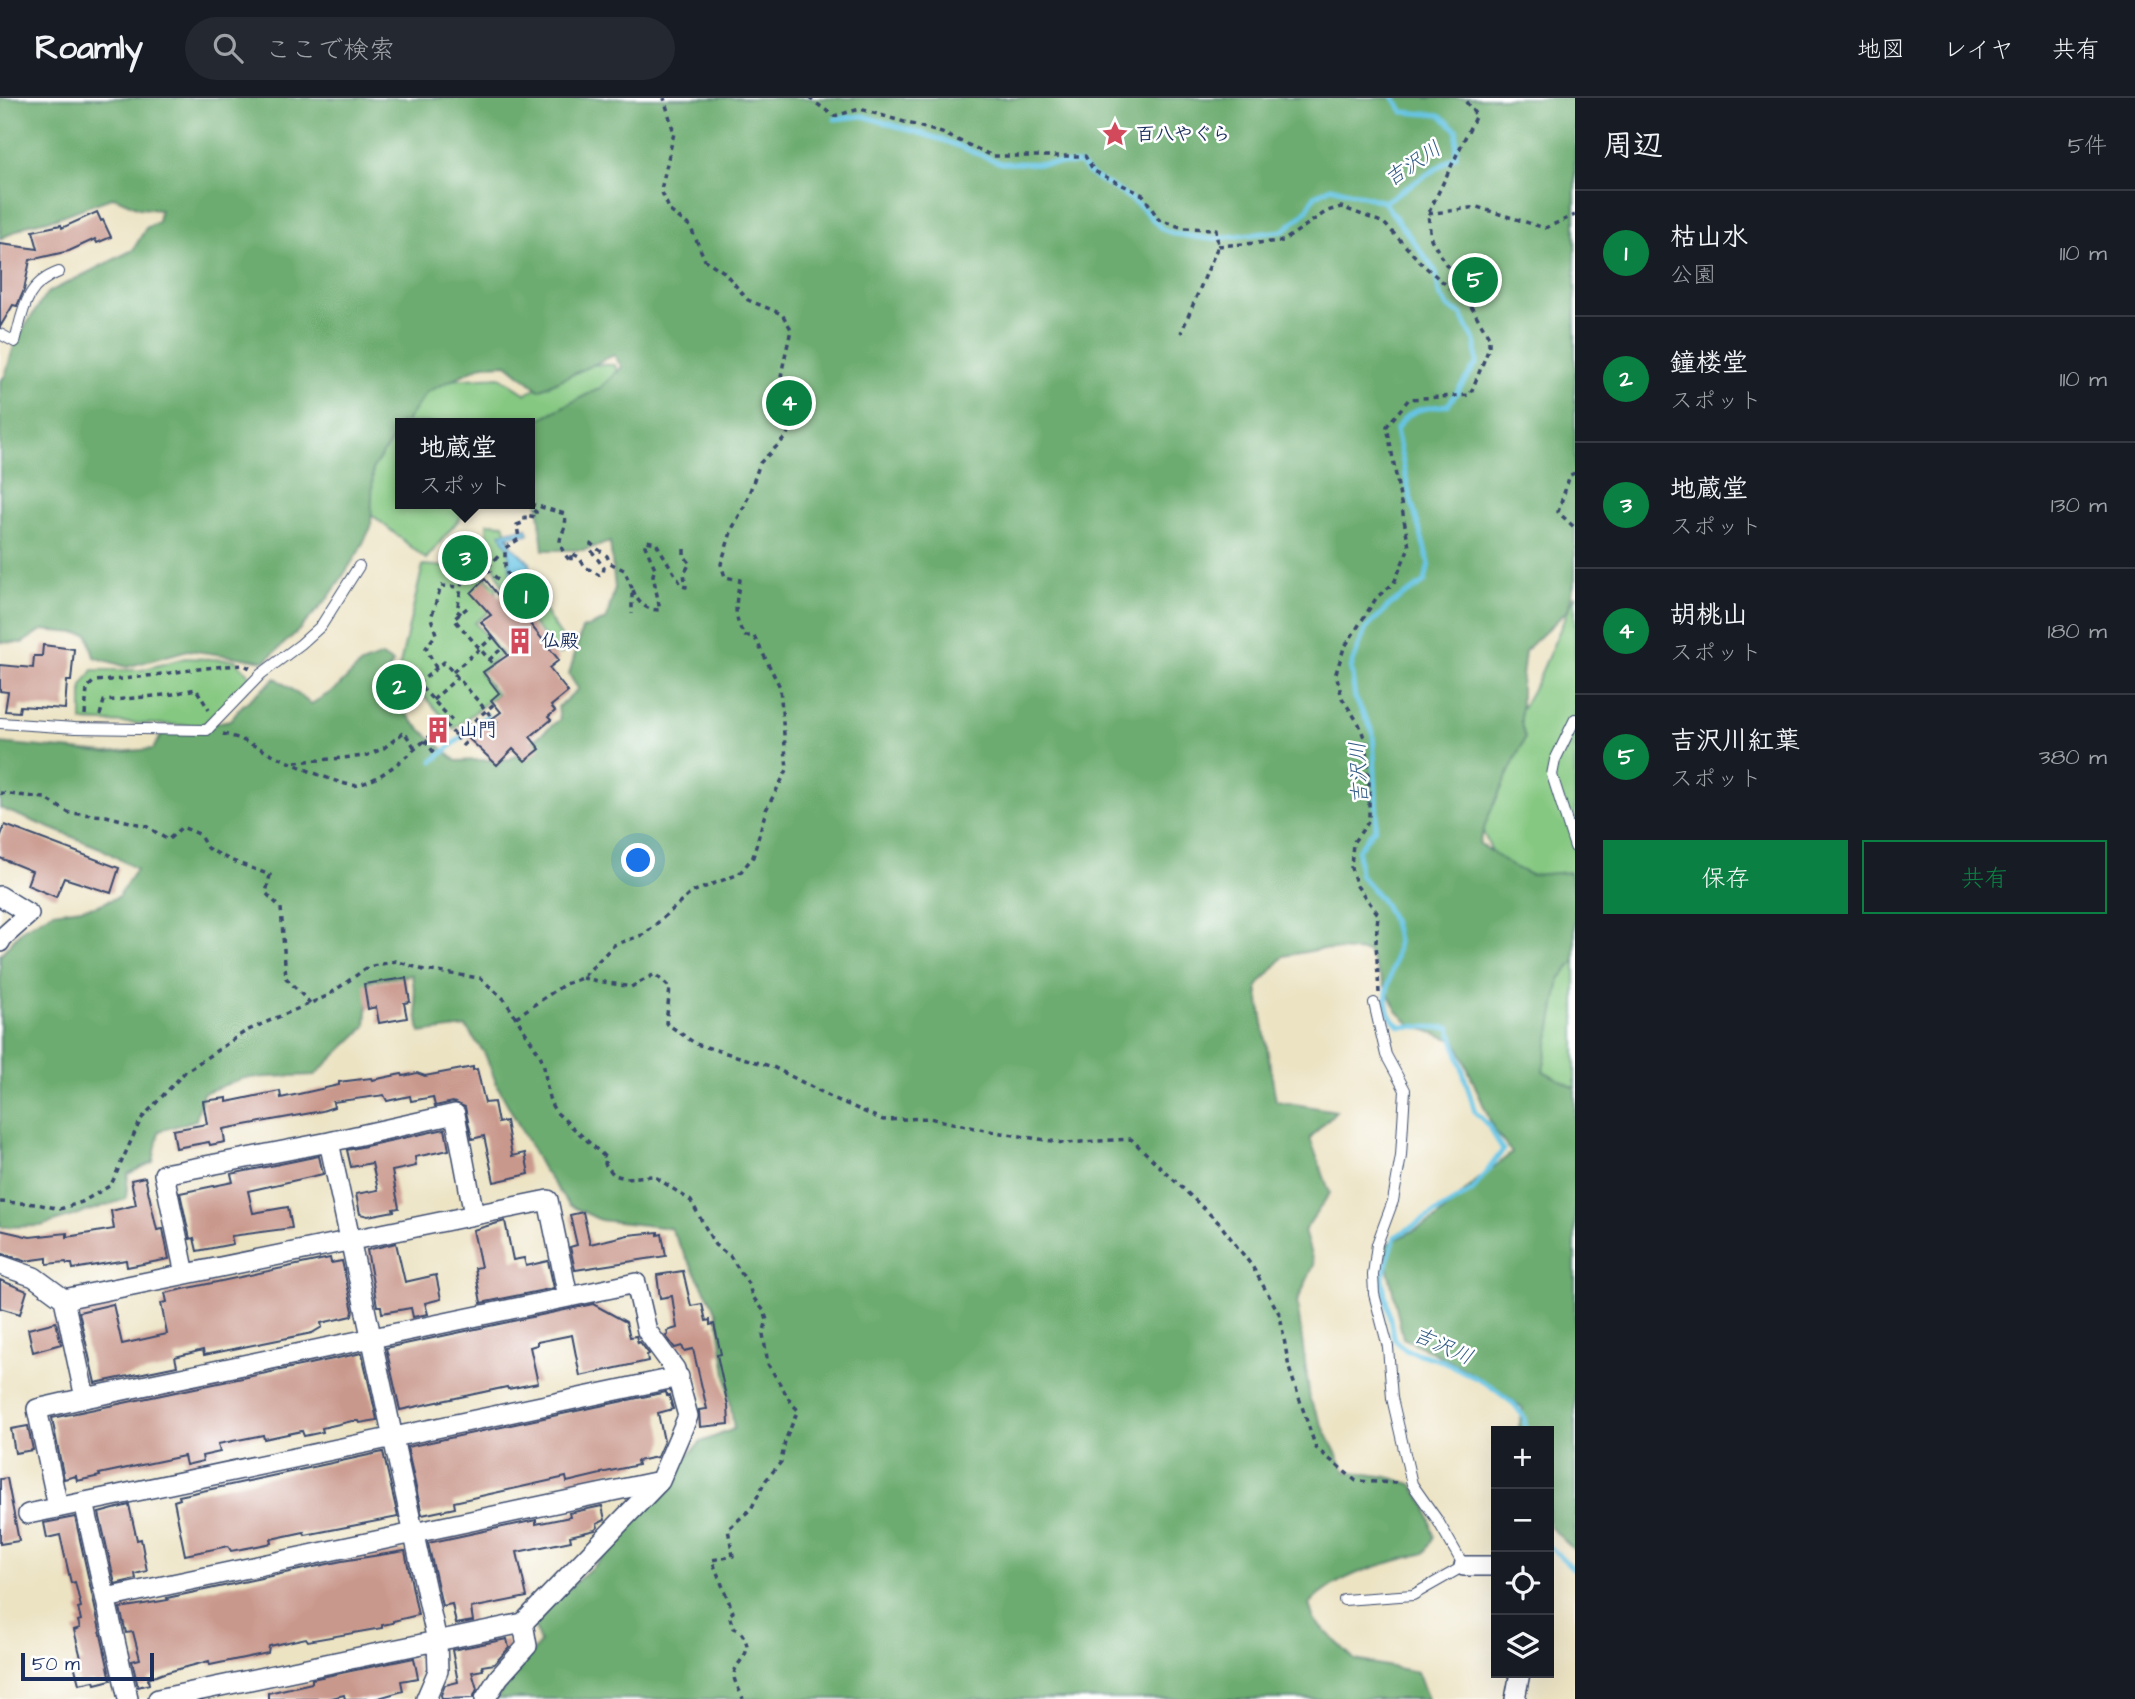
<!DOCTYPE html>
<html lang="ja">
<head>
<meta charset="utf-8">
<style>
  :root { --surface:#171b24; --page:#242831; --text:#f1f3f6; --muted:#9ea1a6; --line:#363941; --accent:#0b8043 }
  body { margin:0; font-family:"Architects Daughter","Klee One",sans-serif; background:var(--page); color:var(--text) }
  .controls { position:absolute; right:21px; bottom:21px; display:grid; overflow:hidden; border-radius:0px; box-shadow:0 7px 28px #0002 }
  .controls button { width:63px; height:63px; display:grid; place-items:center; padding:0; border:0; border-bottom:2px solid var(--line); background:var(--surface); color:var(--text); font:35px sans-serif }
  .scale { position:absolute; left:21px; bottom:18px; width:133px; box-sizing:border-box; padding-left:7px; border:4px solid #1b2f5e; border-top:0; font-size:19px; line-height:24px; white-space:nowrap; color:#1b2f5e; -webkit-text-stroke:5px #fff; paint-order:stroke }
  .you { position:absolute; left:639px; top:763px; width:24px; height:24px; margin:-18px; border:5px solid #fff; border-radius:50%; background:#1a73e8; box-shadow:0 0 0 10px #1a73e833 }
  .badge { display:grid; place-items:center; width:46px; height:46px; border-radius:50%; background:var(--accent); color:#fff; font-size:23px; font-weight:700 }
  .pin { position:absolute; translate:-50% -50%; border:4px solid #fff; box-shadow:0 2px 7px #0006 }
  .popup { position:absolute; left:395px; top:320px; width:140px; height:91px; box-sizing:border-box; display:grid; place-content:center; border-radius:0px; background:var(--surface); filter:drop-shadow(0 2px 5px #0005); font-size:23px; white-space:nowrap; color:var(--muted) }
  .popup b { font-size:26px; color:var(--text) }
  .popup::after { content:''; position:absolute; left:50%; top:100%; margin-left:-14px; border:14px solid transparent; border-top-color:var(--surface) }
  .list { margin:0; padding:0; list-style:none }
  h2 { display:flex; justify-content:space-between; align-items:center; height:91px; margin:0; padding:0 28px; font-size:30px }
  h2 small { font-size:23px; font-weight:400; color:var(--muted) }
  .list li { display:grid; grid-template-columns:46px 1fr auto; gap:21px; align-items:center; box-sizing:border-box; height:126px; padding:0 28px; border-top:2px solid var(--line) }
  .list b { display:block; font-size:26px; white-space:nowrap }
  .list p { margin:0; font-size:23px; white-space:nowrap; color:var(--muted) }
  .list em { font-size:23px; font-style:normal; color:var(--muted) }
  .actions { display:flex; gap:14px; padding:21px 28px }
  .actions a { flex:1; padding:16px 0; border:2px solid var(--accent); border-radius:0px; text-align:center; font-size:24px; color:var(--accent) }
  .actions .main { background:var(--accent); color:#fff }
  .icon { flex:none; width:38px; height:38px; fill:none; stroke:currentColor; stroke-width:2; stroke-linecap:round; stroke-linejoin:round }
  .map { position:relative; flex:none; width:1575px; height:1601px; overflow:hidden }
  header { display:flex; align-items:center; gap:42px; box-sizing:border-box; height:98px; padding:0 35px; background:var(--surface); border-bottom:2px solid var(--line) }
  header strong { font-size:33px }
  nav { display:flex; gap:38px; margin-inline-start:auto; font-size:24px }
  .search { width:490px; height:63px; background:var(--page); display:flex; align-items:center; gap:18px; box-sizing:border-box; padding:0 24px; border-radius:38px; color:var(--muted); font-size:26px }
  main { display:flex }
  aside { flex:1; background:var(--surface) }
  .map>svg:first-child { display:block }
  .green { fill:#85c881; stroke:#507c70; stroke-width:2 }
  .forest { fill:#6cac6f; stroke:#446e66; stroke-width:2 }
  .water { fill:#66c4e4; stroke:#407aa1; stroke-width:2 }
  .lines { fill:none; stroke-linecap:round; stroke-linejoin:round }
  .stream { stroke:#66c4e4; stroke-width:5 }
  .building { fill:#c9988c }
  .lane-casing { stroke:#3a4a6d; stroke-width:12 }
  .street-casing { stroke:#3a4a6d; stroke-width:22 }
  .path { stroke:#3a4a6d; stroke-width:3.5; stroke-dasharray:5 5; stroke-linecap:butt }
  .lane { stroke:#fff; stroke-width:10 }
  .street { stroke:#fff; stroke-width:19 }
  .labels { text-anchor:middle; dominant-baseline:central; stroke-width:5; stroke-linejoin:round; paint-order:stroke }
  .poi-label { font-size:19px; font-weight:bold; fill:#1b2f5e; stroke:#fff; text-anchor:start }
  .water-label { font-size:21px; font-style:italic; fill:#325c86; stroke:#fff }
</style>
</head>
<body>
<header>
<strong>Roamly</strong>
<div class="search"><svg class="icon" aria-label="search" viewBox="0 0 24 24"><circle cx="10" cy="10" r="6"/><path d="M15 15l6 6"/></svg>ここで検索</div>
<nav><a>地図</a><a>レイヤ</a><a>共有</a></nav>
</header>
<main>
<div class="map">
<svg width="1575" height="1601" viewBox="0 0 1575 1601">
  <rect width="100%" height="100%" fill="#fff"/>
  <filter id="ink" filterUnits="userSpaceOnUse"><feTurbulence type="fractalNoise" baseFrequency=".0143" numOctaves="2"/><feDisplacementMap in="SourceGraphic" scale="14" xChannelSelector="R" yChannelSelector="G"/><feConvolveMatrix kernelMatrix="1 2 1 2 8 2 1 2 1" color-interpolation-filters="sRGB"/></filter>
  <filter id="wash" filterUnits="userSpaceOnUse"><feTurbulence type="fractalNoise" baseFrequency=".00686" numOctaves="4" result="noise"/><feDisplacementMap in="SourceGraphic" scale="28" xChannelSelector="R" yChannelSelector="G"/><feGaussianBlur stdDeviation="1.57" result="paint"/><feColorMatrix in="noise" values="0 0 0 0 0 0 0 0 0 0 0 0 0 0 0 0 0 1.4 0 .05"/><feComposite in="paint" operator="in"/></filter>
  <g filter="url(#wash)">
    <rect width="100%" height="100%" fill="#ece3c3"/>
    <path class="green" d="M572 266 615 267 624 299 530 338V325H400V406H472L426 461 348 397 430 283 500 279 526 296Z
      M487 425 504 426 513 450 534 475 547 517 569 550 559 557 503 489 487 451Z
      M423 467 475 471 497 489 493 511 475 525 502 556 480 575 497 596 454 631 399 571Z
      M1575 497V996L1531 974 1501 774 1483 734 1499 651 1537 584Z
      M185 560 235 562 252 580 202 628 82 623V588L93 572H141Z"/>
    <path class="forest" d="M0 0H1575V482L1568 512 1525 553 1521 587V625L1525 640 1489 717 1479 745 1512 768 1531 777 1569 774 1575 797V863L1560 881 1543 973 1575 990V1453L1549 1428V1333H1518L1523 1310C1485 1282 1446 1259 1403 1240L1383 1148 1435 1122 1477 1082 1512 1055 1494 1032 1456 943 1411 927 1397 913 1368 854 1321 851 1284 858 1257 889 1276 1003 1336 1013 1310 1040 1330 1095 1304 1133 1314 1167 1297 1204 1310 1302 1345 1373 1388 1379 1412 1386 1427 1410 1434 1439 1425 1455C1384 1466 1339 1475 1309 1506L1314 1522 1355 1562 1417 1574 1428 1601H496L540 1545 533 1523 599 1463 629 1431 656 1389 701 1344 734 1331 717 1214 670 1130 600 1122 569 1107 542 1070 497 987 485 956 466 929 420 935 412 877 369 883 366 928 315 977 244 980 203 995 196 1022 159 1033 153 1064 128 1076 126 1101 41 1128 0 1129V857L23 831 53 814 96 808 118 799 136 771 100 750 0 710V645L106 655 153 651 162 636 230 622 242 608 276 580 311 606 336 591 361 566 382 558 393 565 382 585 414 625 456 663 510 661 560 621 558 609 578 591 569 576 582 531 606 522 615 490 610 444 584 452H543L537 395 530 392V334L537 322 600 290 622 269 614 257 539 292 507 266 483 267 427 294 405 325H400V331L373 370 371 429 359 453 329 499 299 532 265 563 188 552 127 569 94 559 88 536 42 532 22 545 0 544V283L5 278 15 244 47 195 133 152 146 130 158 124 160 112 139 110 114 99 53 121 29 126 0 141Z"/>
    <path class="water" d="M527 430 529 436 507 438 512 448 530 465 529 491 516 494 510 471 509 451 500 435Z"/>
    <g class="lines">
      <path class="stream" d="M835 21 863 18 943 42 1001 65 1080 66 1091 77 1122 95 1141 109 1162 131 1175 136 1210 141 1283 133 1305 115 1315 98 1331 89 1384 104
        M1384 104 1436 174 1439 196 1449 210 1461 216 1476 246 1477 265 1448 307C1423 311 1409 309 1396 332L1410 398 1429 465 1425 484 1391 506 1365 532 1351 570 1355 600 1373 634 1377 716 1375 730 1358 752 1360 777C1378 796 1395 816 1397 844 1398 867 1380 892 1389 916 1391 920 1397 925 1400 928L1450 930 1475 1014 1488 1027 1503 1052 1472 1093 1395 1139 1382 1180 1394 1241 1406 1252 1443 1263 1489 1287 1514 1306 1524 1319 1526 1333
        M1384 104 1456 58 1457 32 1440 17 1403 14 1394 0
        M433 663 487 618
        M1549 1448 1575 1472"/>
    </g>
    <g id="blocks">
      <path class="building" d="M97 114 101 123 103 122 111 139 97 145 95 141 69 153 30 162 24 192 17 208 13 207 0 229V146L38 151 33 133 61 127 62 130Z
        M456 452H473L472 468H457Z
        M485 481 500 500 506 496 559 562 549 570 568 594 551 608 555 613 548 619 551 622 530 639 540 651 525 663 513 651 497 667 467 639 501 614 491 602 499 595 483 574 508 557 481 524 491 517 471 495Z
        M43 547 74 551 71 583H67L65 611 20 608 19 614 5 613 8 594 0 593V567L33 570 34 558H42Z
        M401 577 411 589 397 600 387 588Z
        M5 727 119 770 111 795 64 780 56 799 27 787 32 773 0 760V740Z
        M406 880 410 904 404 905 407 920 379 925 376 909 368 911 364 886Z
        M473 969V972L477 971 485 1005 494 1004 498 1025 506 1023 512 1058 525 1055 529 1076 494 1084 484 1038 472 1041 465 1009 453 1004 435 1008 433 999 411 1003 410 998 387 1003 384 997 333 1004 334 1009 322 1013 223 1031 225 1044 210 1047 209 1044 176 1050 173 1032 207 1026 203 1003 227 1000V1004L280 993 281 1000 339 987V984L371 980 372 982 402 976 403 978 417 975 425 978Z
        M445 1031 449 1052 415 1059 416 1068 392 1073 399 1110 393 1111 394 1113 368 1118 360 1116 356 1096 378 1092 372 1065 351 1069 347 1052Z
        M319 1058 323 1076 248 1093 253 1115 288 1109 292 1130 231 1138 233 1146 197 1153 194 1140 190 1141 180 1095 233 1084 231 1076Z
        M145 1079 157 1132 163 1131 169 1161 127 1169 126 1162 73 1171 72 1166H67L66 1164 47 1166V1160L25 1163 0 1155V1132L30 1139 67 1135V1139L114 1131 111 1113 136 1107 131 1082Z
        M583 1114 590 1146 628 1137 658 1134V1137L662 1136 666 1158 575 1172 570 1149 577 1147 570 1117Z
        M505 1123 513 1162 524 1160 526 1168 548 1163 554 1190 481 1205 475 1170 481 1169 473 1132Z
        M396 1145 405 1184 436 1177 441 1201 425 1205 428 1216 413 1219 411 1210 382 1215 381 1208H377L367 1152Z
        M330 1160 331 1165 342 1163 353 1213 352 1218 321 1225 322 1229 312 1235 204 1257 203 1252 175 1259 177 1268 95 1285 79 1214 113 1206 122 1246 167 1236 161 1205 167 1204 165 1195Z
        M683 1173 691 1208 702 1206 706 1223 710 1222V1227L714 1226 721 1256 717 1257 728 1308 729 1326 700 1329 699 1312 707 1311 693 1251 684 1253 682 1248 675 1250 666 1238 668 1237 667 1233 677 1230 672 1198 660 1200 657 1177Z
        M0 1182 27 1193 20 1216 0 1210Z
        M593 1206 626 1224 630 1239 636 1238 638 1245 640 1244 649 1256 647 1257 648 1263 580 1278 572 1237 537 1244V1247L530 1249 538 1285 508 1291 507 1289 400 1312 386 1250Z
        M56 1224 61 1246 33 1254 28 1231Z
        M362 1255 377 1322 360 1325 359 1323H352L322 1330 323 1334 304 1338 302 1333 264 1341 263 1337 218 1346 220 1354 202 1358 203 1363 186 1367 184 1358 99 1376 100 1378 77 1383 76 1378 64 1381 52 1320Z
        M666 1294 667 1298 669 1297 673 1311 658 1315 664 1343 657 1359 637 1363 638 1367 601 1375V1376L567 1384 566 1379 454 1404 455 1410 422 1417 407 1349Z
        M28 1328 33 1352 15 1355 11 1331Z
        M383 1354 398 1419 305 1437 304 1434 271 1441 272 1445 252 1449 231 1453 228 1448 185 1457 174 1403 180 1401 179 1398Z
        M7 1380 19 1443 0 1446V1381Z
        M129 1407 137 1442 141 1441 147 1473 135 1476 136 1481 115 1486 99 1415Z
        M602 1408 605 1422 597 1426 598 1429 595 1432 570 1438 571 1443 517 1454 527 1499 471 1510 473 1523 456 1526 452 1506 442 1508 428 1445 536 1422V1426L570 1419 569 1415Z
        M75 1419 111 1582 95 1586 94 1583 79 1586 74 1566 82 1564 74 1532 80 1530 78 1523 81 1522 78 1510 81 1509 75 1484 71 1485 60 1437 47 1440 44 1425Z
        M405 1453 418 1517 393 1523V1525L382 1527V1530L308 1543 306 1540 269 1548 268 1555 210 1567 209 1563 164 1575 148 1581 149 1586 138 1589 132 1563 140 1561 133 1534 126 1535 120 1510 168 1502 167 1500 342 1463Z
        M507 1541 509 1550 494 1566 482 1568 483 1572 472 1574 477 1591 473 1600 442 1601 441 1597 445 1587 458 1584 452 1552Z
        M414 1560 418 1580 401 1583 403 1593 375 1601H345L344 1597 328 1601H268V1595L312 1585V1581Z"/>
    </g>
  </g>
  <g filter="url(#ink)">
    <use href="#blocks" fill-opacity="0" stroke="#3a4a6d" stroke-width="2"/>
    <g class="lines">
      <g class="lane-casing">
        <path id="lane" d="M0 236 15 244C23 213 25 186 59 174
          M1575 621 1555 662 1552 677 1575 749
          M0 625 75 630 207 632 261 576 301 546 321 528 359 468
          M1344 1502 1413 1497 1464 1468 1438 1423 1412 1386 1392 1300 1388 1249 1374 1196 1373 1177 1377 1146 1393 1103 1401 1058 1405 992 1386 957 1374 905"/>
      </g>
      <g class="street-casing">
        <path id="street" d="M0 798 29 816 2 840 0 844
          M329 1044 437 1543 438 1573 426 1601
          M0 1167 34 1179 64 1201 85 1300
          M185 1176 164 1076 329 1044 455 1016 474 1117
          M64 1201 548 1102 568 1199
          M84 1404 128 1601
          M58 1409 37 1311 85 1300 636 1185 647 1233 675 1271 688 1318 660 1383 523 1525 158 1601
          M28 1416 679 1279
          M1464 1468H1496
          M106 1500 660 1383
          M485 1601 499 1579 527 1548 523 1525
          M1515 1601 1520 1575"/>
      </g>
      <path class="path" d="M809 0 834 18 860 11 942 35 993 58H1085L1094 73 1143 97 1159 122 1184 130 1216 131 1218 148 1181 235
        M1428 116 1477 109 1545 130 1575 117
        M1218 148 1283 143 1327 113 1341 109 1384 125 1423 167 1465 203
        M1575 375 1570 377 1558 414 1575 430
        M487 471 507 490 510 486 505 468V450L519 441 517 427 525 424V417L536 419V414L530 410 534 407 565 416C569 440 548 437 571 464V455L579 459 585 469 599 477 603 475 604 470 591 452V446L607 458 610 465 624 472 632 490V516
        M462 484C479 479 489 469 500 456
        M633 492C638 505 645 512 660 512L653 477 655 470 645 448 646 443 656 445 682 488 686 489 684 476 690 465 684 458V449
        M467 510 454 521 493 566
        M461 516 457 513 465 468
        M489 562 500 552
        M436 570 426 550 436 536 431 520 441 488 461 489
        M453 574 493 539
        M406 584 410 581
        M402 600 418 586 417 583
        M433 602 457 580
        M406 606 423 591
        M85 617 87 590 94 583C145 581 194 569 244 567L250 570
        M100 617 104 603 173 596 196 591 209 612
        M445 626 456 638 494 606
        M442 629 451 621 418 586 444 564 499 627
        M223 636 238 640C258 649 343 692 358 687 386 680 411 653 434 635
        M456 638 463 647 469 642
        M425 642 434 655
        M295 664 366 658 384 650 404 634 415 650
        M0 695 45 700 69 715 106 718 146 728 168 742 182 729 199 736 207 750 230 762 270 777 266 795 281 810 286 880 310 905
        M582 880 631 889 655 876 670 890 666 925 696 946 773 969 835 1001 883 1022 929 1020 989 1033 1064 1045 1131 1041 1219 1125 1252 1168 1280 1217 1289 1270 1316 1350 1356 1383 1398 1385
        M1379 895 1376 844 1378 816 1357 788 1351 770 1353 745 1369 723V684L1365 642 1359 626 1342 600 1336 575 1344 550 1377 499 1394 485 1409 449 1387 328 1409 301 1470 297 1489 250V239L1431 141 1428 116 1476 17 1463 0
        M516 919 565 886 582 880 614 847 645 836 692 794 739 776 753 759 766 712 787 672 780 589 754 538H745C732 519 736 504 740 482L725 479 721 466 732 431 745 407 760 365 786 339 790 329C769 304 786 260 791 231L782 216 748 202 724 174 705 162 690 128 670 113 661 92 674 35 664 0
        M0 1104 37 1106 60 1111 82 1104 111 1087 141 1021 185 974 246 933 327 898 368 869 396 863 424 872 480 880 504 901 540 957C549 976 543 999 557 1015L606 1060 605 1066 614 1077 625 1080 652 1078 657 1080 691 1103 715 1147 730 1158 749 1187 752 1198 764 1213 767 1222 763 1236 768 1266 792 1306 798 1312 785 1343 781 1364 766 1382 751 1411 728 1431 733 1458 712 1462 733 1514 729 1517 733 1530C740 1533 742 1535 745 1542 753 1558 733 1564 734 1579 735 1586 741 1594 743 1601"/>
      <use href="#lane" class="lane"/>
      <use href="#street" class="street"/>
    </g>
  </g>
  <defs>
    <g id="sight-bare" transform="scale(2.1)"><path d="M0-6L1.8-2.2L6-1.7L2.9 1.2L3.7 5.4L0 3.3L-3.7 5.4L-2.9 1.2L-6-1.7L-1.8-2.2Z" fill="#d1495b" stroke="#fff" stroke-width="2.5" paint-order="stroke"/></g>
    <g id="building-bare" transform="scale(2.1)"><path d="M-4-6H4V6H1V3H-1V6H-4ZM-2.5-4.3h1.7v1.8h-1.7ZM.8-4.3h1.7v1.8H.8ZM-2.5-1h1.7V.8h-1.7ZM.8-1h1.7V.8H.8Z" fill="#d1495b" stroke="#fff" stroke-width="2.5" paint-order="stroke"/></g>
  </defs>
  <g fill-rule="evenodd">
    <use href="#sight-bare" x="1115" y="36"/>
    <use href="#building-bare" x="520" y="543"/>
    <use href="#building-bare" x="438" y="632"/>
  </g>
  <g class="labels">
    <g class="poi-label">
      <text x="1136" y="36">百八やぐら</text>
      <text x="541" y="543">仏殿</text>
      <text x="459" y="632">山門</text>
    </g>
    <g class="water-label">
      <text transform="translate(1413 66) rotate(-34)">吉沢川</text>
      <text transform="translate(1359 675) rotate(-93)">吉沢川</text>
      <text transform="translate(1443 1248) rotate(24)">吉沢川</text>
    </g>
  </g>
</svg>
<div class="controls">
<button>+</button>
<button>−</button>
<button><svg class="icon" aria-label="locate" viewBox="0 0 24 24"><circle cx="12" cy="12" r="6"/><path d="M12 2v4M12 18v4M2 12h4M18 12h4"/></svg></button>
<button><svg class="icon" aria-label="layers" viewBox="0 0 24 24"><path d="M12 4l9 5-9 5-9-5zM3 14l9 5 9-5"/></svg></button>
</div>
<div class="scale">50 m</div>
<div class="you"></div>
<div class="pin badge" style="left:526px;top:498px">1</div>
<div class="pin badge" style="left:399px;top:589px">2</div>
<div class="pin badge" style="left:465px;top:460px">3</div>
<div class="popup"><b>地蔵堂</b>スポット</div>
<div class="pin badge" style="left:789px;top:305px">4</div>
<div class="pin badge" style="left:1475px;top:182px">5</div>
</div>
<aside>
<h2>周辺<small>5件</small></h2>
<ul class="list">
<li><span class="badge">1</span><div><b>枯山水</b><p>公園</p></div><em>110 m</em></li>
<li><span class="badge">2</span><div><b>鐘楼堂</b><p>スポット</p></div><em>110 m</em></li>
<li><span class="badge">3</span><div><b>地蔵堂</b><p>スポット</p></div><em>130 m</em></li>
<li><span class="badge">4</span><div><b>胡桃山</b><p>スポット</p></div><em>180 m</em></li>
<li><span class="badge">5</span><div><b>吉沢川紅葉</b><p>スポット</p></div><em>380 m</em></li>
</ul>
<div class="actions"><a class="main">保存</a><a>共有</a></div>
</aside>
</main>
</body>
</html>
